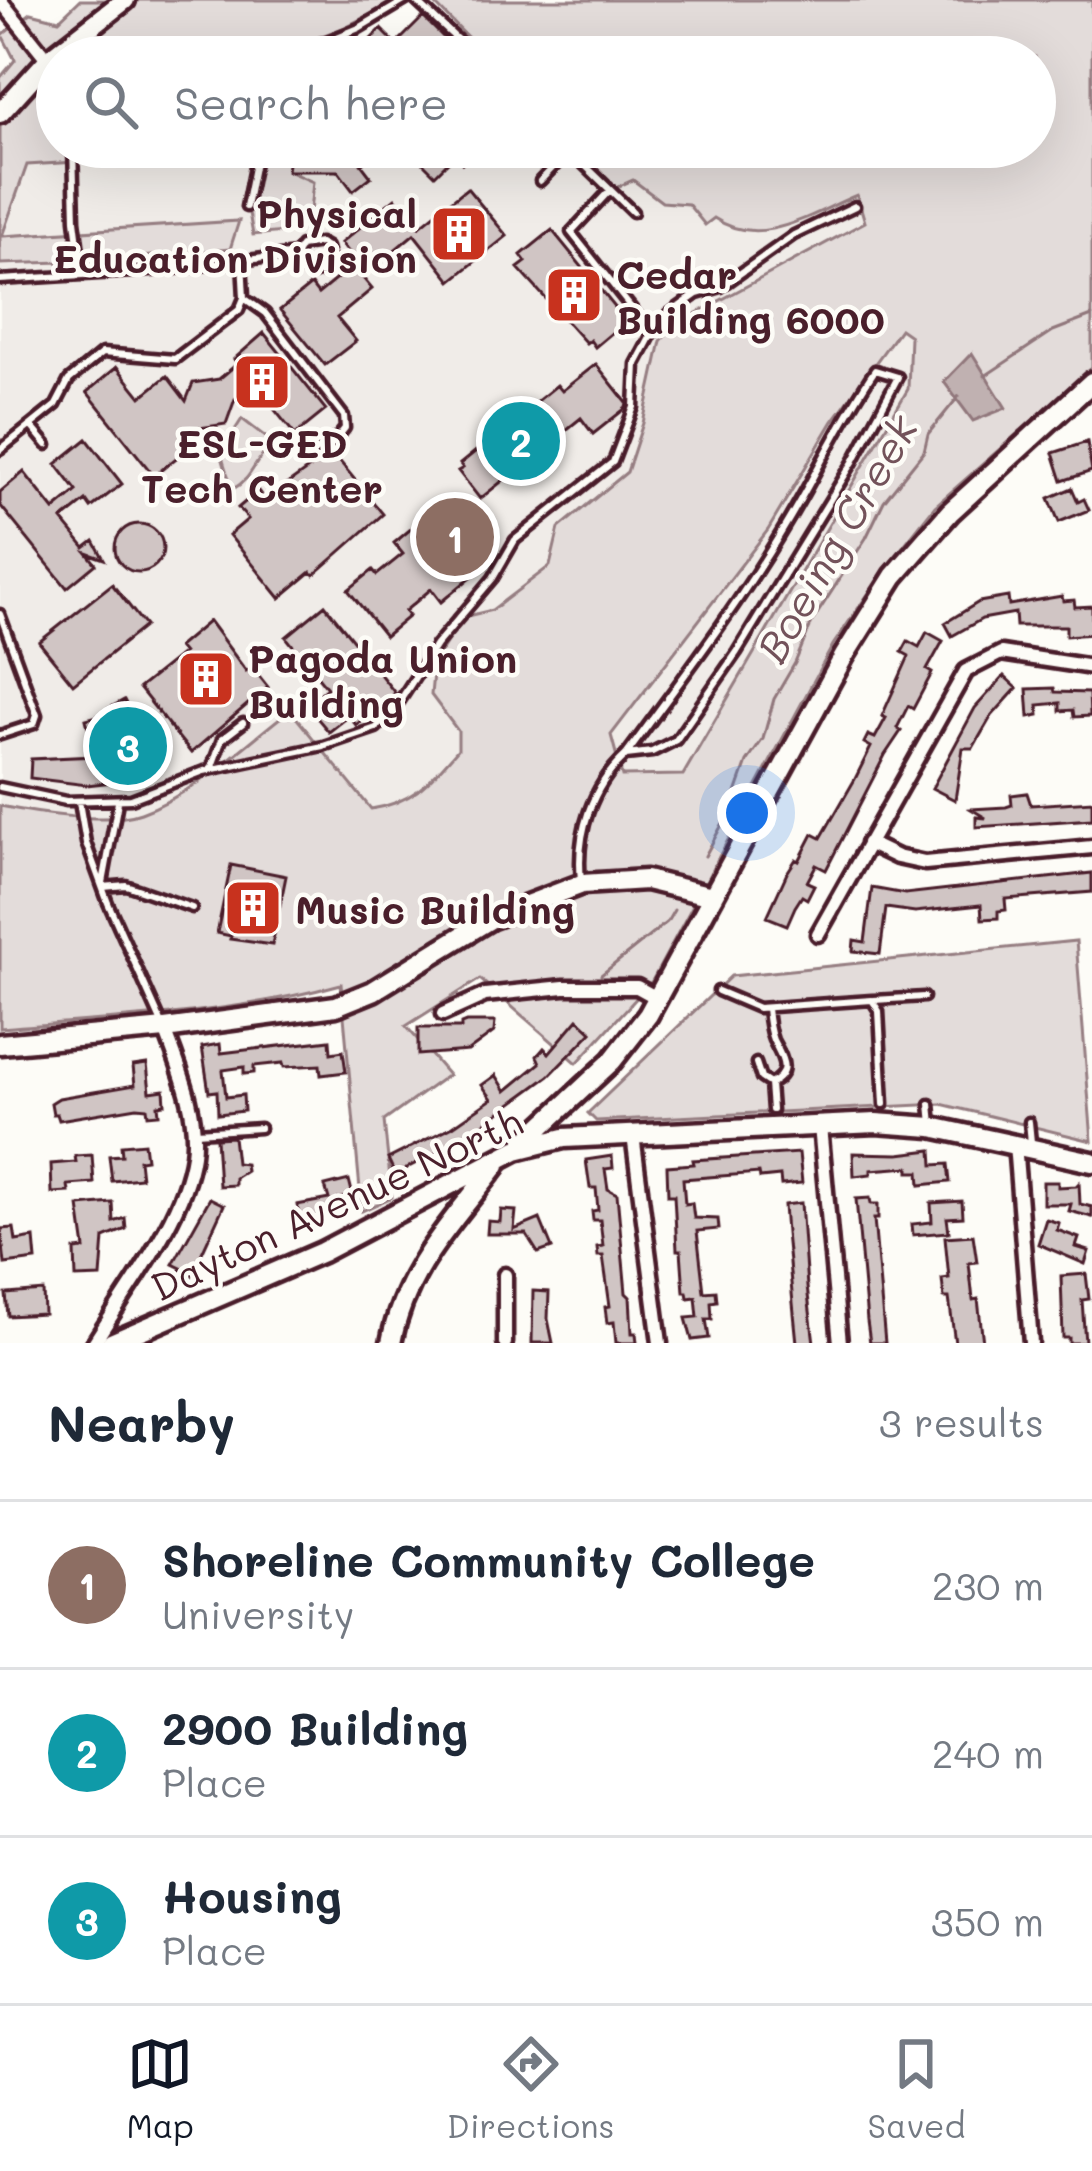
<!DOCTYPE html>
<html lang="en">
<head>
<meta charset="utf-8">
<style>
  :root { --surface:#fff; --page:#f6f6f7; --text:#1f2937; --muted:#747a83; --line:#e0e1e3; --accent:#111827 }
  body { margin:0; font-family:Mali,sans-serif; background:var(--page); color:var(--text) }
  .you { position:absolute; left:747px; top:813px; width:42px; height:42px; margin:-30px; border:9px solid #fff; border-radius:50%; background:#1a73e8; box-shadow:0 0 0 18px #1a73e833 }
  .badge { display:grid; place-items:center; width:78px; height:78px; border-radius:50%; background:var(--accent); color:#fff; font-size:39px; font-weight:700 }
  .pin { position:absolute; translate:-50% -50%; border:6px solid #fff; box-shadow:0 3px 12px #0006 }
  .list { margin:0; padding:0; list-style:none }
  h2 { display:flex; justify-content:space-between; align-items:center; height:156px; margin:0; padding:0 48px; font-size:51px }
  h2 small { font-size:39px; font-weight:400; color:var(--muted) }
  .list li { display:grid; grid-template-columns:78px 1fr auto; gap:36px; align-items:center; box-sizing:border-box; height:168px; padding:0 48px; border-top:3px solid var(--line) }
  .list b { display:block; font-size:45px; white-space:nowrap }
  .list p { margin:0; font-size:39px; white-space:nowrap; color:var(--muted) }
  .list em { font-size:39px; font-style:normal; color:var(--muted) }
  .icon { flex:none; width:66px; height:66px; fill:none; stroke:currentColor; stroke-width:2; stroke-linecap:round; stroke-linejoin:round }
  .map { position:relative; flex:none; width:1092px; height:1343px; overflow:hidden }
  .search { position:absolute; background:var(--surface); box-shadow:0 12px 48px #0002; left:36px; right:36px; top:36px; height:132px; display:flex; align-items:center; gap:30px; box-sizing:border-box; padding:0 42px; border-radius:66px; color:var(--muted); font-size:45px }
  .sheet { height:660px; background:var(--surface) }
  nav { display:flex; justify-content:space-around; align-items:center; box-sizing:border-box; height:168px; border-top:3px solid var(--line); background:var(--surface); font-size:33px; color:var(--muted) }
  nav a { display:grid; justify-items:center; gap:6px }
  nav .on { color:var(--accent) }
  .map>svg:first-child { display:block }
  .built { fill:#f0ece8 }
  .green { fill:#e3dcda; stroke:#967e82; stroke-width:3; fill-rule:evenodd }
  .water { fill:#c0b1b1; stroke:#91777b; stroke-width:3 }
  .lines { fill:none; stroke-linecap:round; stroke-linejoin:round }
  .stream { stroke:#91777b; stroke-width:3 }
  .building { fill:#d0c5c4; stroke:#4a1f2b; stroke-width:3 }
  .lane-casing { stroke:#4a1f2b; stroke-width:15 }
  .street-casing { stroke:#4a1f2b; stroke-width:21 }
  .secondary-casing { stroke:#4a1f2b; stroke-width:27 }
  .lane { stroke:#fdfcf7; stroke-width:6 }
  .street { stroke:#fdfcf7; stroke-width:12 }
  .secondary { stroke:#fdfcf7; stroke-width:18 }
  .labels { text-anchor:middle; dominant-baseline:central; stroke-width:9; stroke-linejoin:round; paint-order:stroke }
  .poi-label { font-size:39px; font-weight:bold; fill:#4a1f2b; stroke:#fdfcf7; text-anchor:start }
  .street-label { font-size:39px; fill:#4a1f2b; stroke:#fdfcf7 }
  .water-label { font-size:42px; font-style:italic; fill:#73525a; stroke:#fdfcf7 }
</style>
</head>
<body>
<div class="map">
<svg width="1092" height="1343" viewBox="0 0 1092 1343">
  <rect width="100%" height="100%" fill="#fdfcf7"/>
  <filter id="ink" filterUnits="userSpaceOnUse"><feTurbulence type="fractalNoise" baseFrequency=".00833" numOctaves="2"/><feDisplacementMap in="SourceGraphic" scale="24" xChannelSelector="R" yChannelSelector="G"/><feConvolveMatrix kernelMatrix="1 2 1 2 8 2 1 2 1" color-interpolation-filters="sRGB"/></filter>
  <g filter="url(#ink)">
    <path class="built" d="M0 124 57 147H1011L1032 418 935 506 886 568 833 645 711 871 304 995 198 1010 0 1028Z"/>
    <path class="green" d="M80 0H398L343 28 274 54 262 50 202 57H57V147H246L245 152 27 165 2 236 239 221 230 249 96 261 0 264V78L15 60 2 35 31 13 59 20Z
      M431 0H1092V368L935 506 886 568 833 645 652 981 577 1063 480 979 406 1026 448 1075 384 1121 392 1197 362 1211 341 984C231 1015 113 1018 0 1028V806C35 813 108 825 141 813 196 793 244 745 290 710L371 809C415 802 430 781 458 749V731L431 695 434 662 463 617 492 610 550 566 559 528 627 472 643 423 661 341 673 326 865 222 857 195C810 214 761 250 714 218L705 225 688 204 662 202 633 180 615 188 575 147H1035V57H487ZM900 329 910 336 908 389 683 775 622 776 611 735 768 530 833 421Z
      M264 147H278L289 155 288 171 313 182 309 222 295 231 253 235 249 213Z
      M242 419 267 438 268 449C253 463 252 479 233 489 216 442 218 458 242 419Z
      M1076 941 1092 1141 941 1104 596 1121 588 1113 731 976Z"/>
    <path class="water" d="M972 353 1006 408 973 421 944 382Z"/>
    <g class="lines">
      <path class="stream" d="M985 376 1053 331 1092 316
        M705 856 730 810 747 762 763 739 774 699 795 663 812 622 866 538 884 501 924 451 928 434 959 396
        M601 975 667 922 674 910"/>
    </g>
    <path class="building" d="M423 17 463 57H353L381 29 396 44Z
      M290 147H360L368 158 361 164 371 177 353 191 338 171H287Z
      M407 147H478L462 163 455 155 435 175Z
      M467 188 507 236 451 281 414 234 362 277 372 289 337 318 356 341 325 365 280 310 311 285 318 294 357 262 341 243 395 198 419 227Z
      M552 230 626 321 595 347 590 340 586 343 518 268 526 262 521 255Z
      M264 333 326 410 295 435 254 384 235 399 226 424 200 428 180 444 185 451 154 476 87 392 117 367 141 397 167 376 186 401 193 383 219 379 237 364 234 359Z
      M596 364 627 403 626 408 593 434 581 418 480 499 458 471 463 468 460 464 557 385 562 391Z
      M87 439 122 484 91 508 86 501 62 520 85 548 94 541 104 559 87 553 96 564 67 588 0 505V492L24 472 54 510 77 491 56 464Z
      M1087 442 1092 471 1062 481 1053 453Z
      M332 452 383 514 314 575 311 572 280 598 229 535 248 519 238 508 258 491 265 500Z
      M1072 488 1078 502 1084 499 1089 510 1059 522 1049 498Z
      M442 503 452 516 458 510 486 544 479 550 489 562 441 602 431 589 405 611 409 616 385 636 348 590 373 570 377 575 403 554 394 543Z
      M115 548a24 24 0 1 1 48 0a24 24 0 1 1-48 0Z
      M112 584 145 626 73 684 39 642Z
      M1062 596 1063 601 1074 600 1075 607 1092 606V634L1066 636V626H1016L1015 613 982 619 952 636 945 623 979 602 1008 597 1009 605Z
      M325 605 395 693 356 725 349 716 329 732 306 705 327 688 286 637Z
      M209 621 246 671 252 667 268 687 191 753 139 688 183 653 178 647Z
      M927 632 943 641 927 670 932 673 913 709 908 706 897 728 901 731 885 755 826 870 816 865 807 882 814 885 807 899 802 896 795 907 787 925 767 917 787 873 796 859 799 861 813 834 821 838 855 779 871 747 864 743 868 735 875 738 886 718 882 716 909 656 902 652 908 641 919 647Z
      M1004 676 1017 688 991 717 973 748H963L955 800 932 788 975 708Z
      M1054 688 1055 692 1089 693 1090 716 1074 717 1073 710 1060 711V703L1038 705 1039 715 1029 717 1027 689Z
      M124 700 154 761 144 767 147 778 87 785 30 778 31 759 116 755 105 736 91 739 86 719 105 714 104 711Z
      M1027 793 1031 805 1092 801V819L976 827V817L986 818 971 809 1006 807 1012 805 1011 795Z
      M231 865 286 876 272 945 230 939 231 936 217 933Z
      M1092 873V892L1005 899 1006 910 998 911V918L982 919 981 905 915 912 886 908 880 954 853 951 854 940 865 942 872 888 905 894Z
      M578 1019 592 1032 549 1076 460 1141 395 1174 388 1159 453 1126 492 1099 482 1085 496 1075 506 1091 540 1063 537 1056 544 1048 549 1053Z
      M495 1022 494 1032 468 1051 418 1055V1028H461V1024L466 1022Z
      M330 1040 331 1053 343 1051 346 1072 321 1075 320 1065 284 1067 283 1063 254 1066V1073L244 1074V1067L223 1070 226 1097 243 1095 244 1111 218 1114 217 1091 209 1092 202 1047 220 1044 221 1053Z
      M147 1064 150 1092 164 1090 165 1104 158 1105 159 1114 148 1115 147 1108 137 1107 59 1120 57 1114H53L51 1103 59 1098 135 1085 133 1066Z
      M233 1137 236 1163 245 1164 246 1171 235 1178V1185L219 1186 216 1138Z
      M144 1143 146 1159 139 1160 141 1178 112 1181 109 1156 122 1155 121 1145Z
      M932 1150 933 1165 948 1164 950 1182 920 1185 919 1172H909V1167L871 1170V1174L854 1176 853 1153 899 1154Z
      M799 1153 802 1183 781 1185 780 1176 760 1178 759 1173 683 1179 685 1204 692 1203 694 1218 718 1219 719 1229 697 1231 704 1292 716 1291 717 1301 711 1302 712 1319H706L709 1338 692 1340 686 1318 698 1317 696 1297 688 1298 687 1292H684L681 1250H677L674 1195H668L667 1166 694 1164 693 1160Z
      M92 1155 94 1183 68 1185 69 1192 52 1193 51 1164 76 1162 75 1156Z
      M612 1156 613 1168 605 1169 608 1189 617 1194 626 1293 630 1297 632 1333H636L637 1343H616L614 1322 607 1323 605 1307 610 1306 603 1256H598L597 1247 603 1246 600 1220H593L592 1211 598 1210 596 1188H590L586 1160Z
      M349 1180 353 1196 338 1199 341 1210 300 1221 297 1205 329 1199 325 1186Z
      M1043 1182H1058V1187L1076 1186 1079 1183 1080 1204 1092 1207V1217L1069 1211 1071 1204H1043Z
      M210 1198 224 1205 189 1281 178 1274 181 1268 173 1264Z
      M870 1198 871 1204H878V1219H874L885 1343H870L867 1321 856 1199Z
      M962 1201 963 1217 947 1218 949 1232 913 1235 912 1224 932 1222 931 1203Z
      M113 1203 114 1222 125 1218 126 1229 104 1238 101 1277 76 1278 75 1250 85 1249 79 1206Z
      M801 1203 807 1287 814 1343H797L786 1233 784 1205Z
      M501 1210 516 1211 514 1230 540 1219 552 1248 538 1253 526 1234H487L488 1221 500 1222Z
      M1046 1219 1059 1223 1057 1230 1079 1238 1076 1247 1089 1251 1085 1264 1038 1244Z
      M14 1228 16 1241 34 1238 36 1260 5 1264 1 1229Z
      M973 1235 977 1262 969 1263 973 1300 978 1299 983 1343H955L949 1298H944L942 1279 949 1278 945 1237Z
      M1086 1274 1089 1299 1082 1300 1085 1343H1069V1338H1063L1061 1276Z
      M43 1291 44 1314 8 1316 6 1294Z
      M533 1291 549 1292 548 1319 553 1343H532Z"/>
    <g class="lines">
      <g class="lane-casing">
        <path id="lane" d="M415 0 476 57
          M288 57 359 28 406 0
          M73 147 75 220 82 275
          M566 147 633 212
          M540 181 570 150
          M610 190 571 232 652 334
          M246 207 258 147
          M0 280 166 270 296 254 301 246 320 243 327 247 330 259 325 270 313 274 303 268 296 254
          M244 298 265 313 344 416 345 428 338 437 315 451
          M31 426 47 445
          M0 450 56 405 69 380 102 353 175 359 239 310 244 298 242 260
          M0 614 37 715 34 724 0 735
          M211 769 222 739 243 723
          M0 787 66 801 131 799 204 771 323 746 376 728 394 710 436 645 493 578 515 540 613 462 634 407 636 364 652 334 669 314 697 294 721 287 794 235 855 206
          M79 802 86 843 108 903 163 1026
          M581 880C576 834 591 787 626 755 682 679 740 603 788 521 818 471 842 418 875 370L898 377 853 462 737 652 676 740 652 752 626 755
          M103 883 118 802
          M103 887 126 885 192 908
          M718 991 758 1008 872 1000 879 1011 884 1104
          M874 1000 924 997
          M756 1063 761 1078 770 1084C793 1072 782 1058 773 1040 769 1030 768 1019 767 1008
          M770 1084 772 1110
          M930 1104 932 1124
          M1029 1122 1031 1142
          M196 1132 260 1128"/>
      </g>
      <g class="street-casing">
        <path id="street" d="M0 0 48 60
          M868 843 897 857 925 863 1092 847
          M818 934 966 671 1001 653 1092 667
          M443 1014 485 995 564 987H637L657 998
          M820 1126 840 1343
          M633 1135 660 1343
          M1015 1144 1031 1343
          M505 1275V1343
          M94 1343C127 1289 184 1218 193 1155 199 1113 179 1068 165 1029"/>
      </g>
      <g class="secondary-casing">
        <path id="secondary" d="M0 113 48 60 125 0
          M0 1044 165 1029 336 1006 373 991 490 919 582 884 646 880 712 896
          M524 1143 612 1061 648 1015 844 656 894 576 950 512 1092 382
          M111 1343 322 1252 516 1150 564 1138 876 1123 932 1127 1092 1162
          M391 1343C405 1268 453 1222 496 1165"/>
      </g>
      <use href="#lane" class="lane"/>
      <use href="#street" class="street"/>
      <use href="#secondary" class="secondary"/>
    </g>
  </g>
  <defs>
    <g id="building-square" transform="scale(3)"><rect x="-9" y="-9" width="18" height="18" rx="4" fill="#c8321e" stroke="#fdfcf7"/><path d="M-4-6H4V6H1V3H-1V6H-4ZM-2.5-4.3h1.7v1.8h-1.7ZM.8-4.3h1.7v1.8H.8ZM-2.5-1h1.7V.8h-1.7ZM.8-1h1.7V.8H.8Z" fill="#fff"/></g>
  </defs>
  <g fill-rule="evenodd">
    <use href="#building-square" x="459" y="234"/>
    <use href="#building-square" x="574" y="295"/>
    <use href="#building-square" x="262" y="382"/>
    <use href="#building-square" x="206" y="679"/>
    <use href="#building-square" x="253" y="908"/>
  </g>
  <g class="labels">
    <g class="poi-label">
      <text x="417" y="212" text-anchor="end">Physical<tspan x="417" dy="45">Education Division</tspan></text>
      <text x="616" y="273">Cedar<tspan x="616" dy="45">Building 6000</tspan></text>
      <text x="262" y="442" text-anchor="middle">ESL-GED<tspan x="262" dy="45">Tech Center</tspan></text>
      <text x="248" y="657">Pagoda Union<tspan x="248" dy="45">Building</tspan></text>
      <text x="295" y="908">Music Building</text>
    </g>
    <g class="street-label">
      <text transform="translate(336 1203) rotate(-25)">Dayton Avenue North</text>
    </g>
    <g class="water-label">
      <text transform="translate(836 538) rotate(-60)">Boeing Creek</text>
    </g>
  </g>
</svg>
<div class="you"></div>
<div class="pin badge" style="left:455px;top:537px;background:#8d6e63">1</div>
<div class="pin badge" style="left:521px;top:441px;background:#0f9aa8">2</div>
<div class="pin badge" style="left:128px;top:746px;background:#0f9aa8">3</div>
<div class="search"><svg class="icon" aria-label="search" viewBox="0 0 24 24"><circle cx="10" cy="10" r="6"/><path d="M15 15l6 6"/></svg>Search here</div>
</div>
<section class="sheet">
<h2>Nearby<small>3 results</small></h2>
<ul class="list">
<li><span class="badge" style="background:#8d6e63">1</span><div><b>Shoreline Community College</b><p>University</p></div><em>230 m</em></li>
<li><span class="badge" style="background:#0f9aa8">2</span><div><b>2900 Building</b><p>Place</p></div><em>240 m</em></li>
<li><span class="badge" style="background:#0f9aa8">3</span><div><b>Housing</b><p>Place</p></div><em>350 m</em></li>
</ul>
</section>
<nav>
<a class="on"><svg class="icon" aria-label="map" viewBox="0 0 24 24"><path d="M3 6l6-2 6 2 6-2v14l-6 2-6-2-6 2zM9 4v14M15 6v14"/></svg>Map</a>
<a><svg class="icon" aria-label="directions" viewBox="0 0 24 24"><path d="M12 3l9 9-9 9-9-9zM9 14v-3h6M13 9l2 2-2 2"/></svg>Directions</a>
<a><svg class="icon" aria-label="saved" viewBox="0 0 24 24"><path d="M7 4h10v16l-5-4-5 4z"/></svg>Saved</a>
</nav>
</body>
</html>
